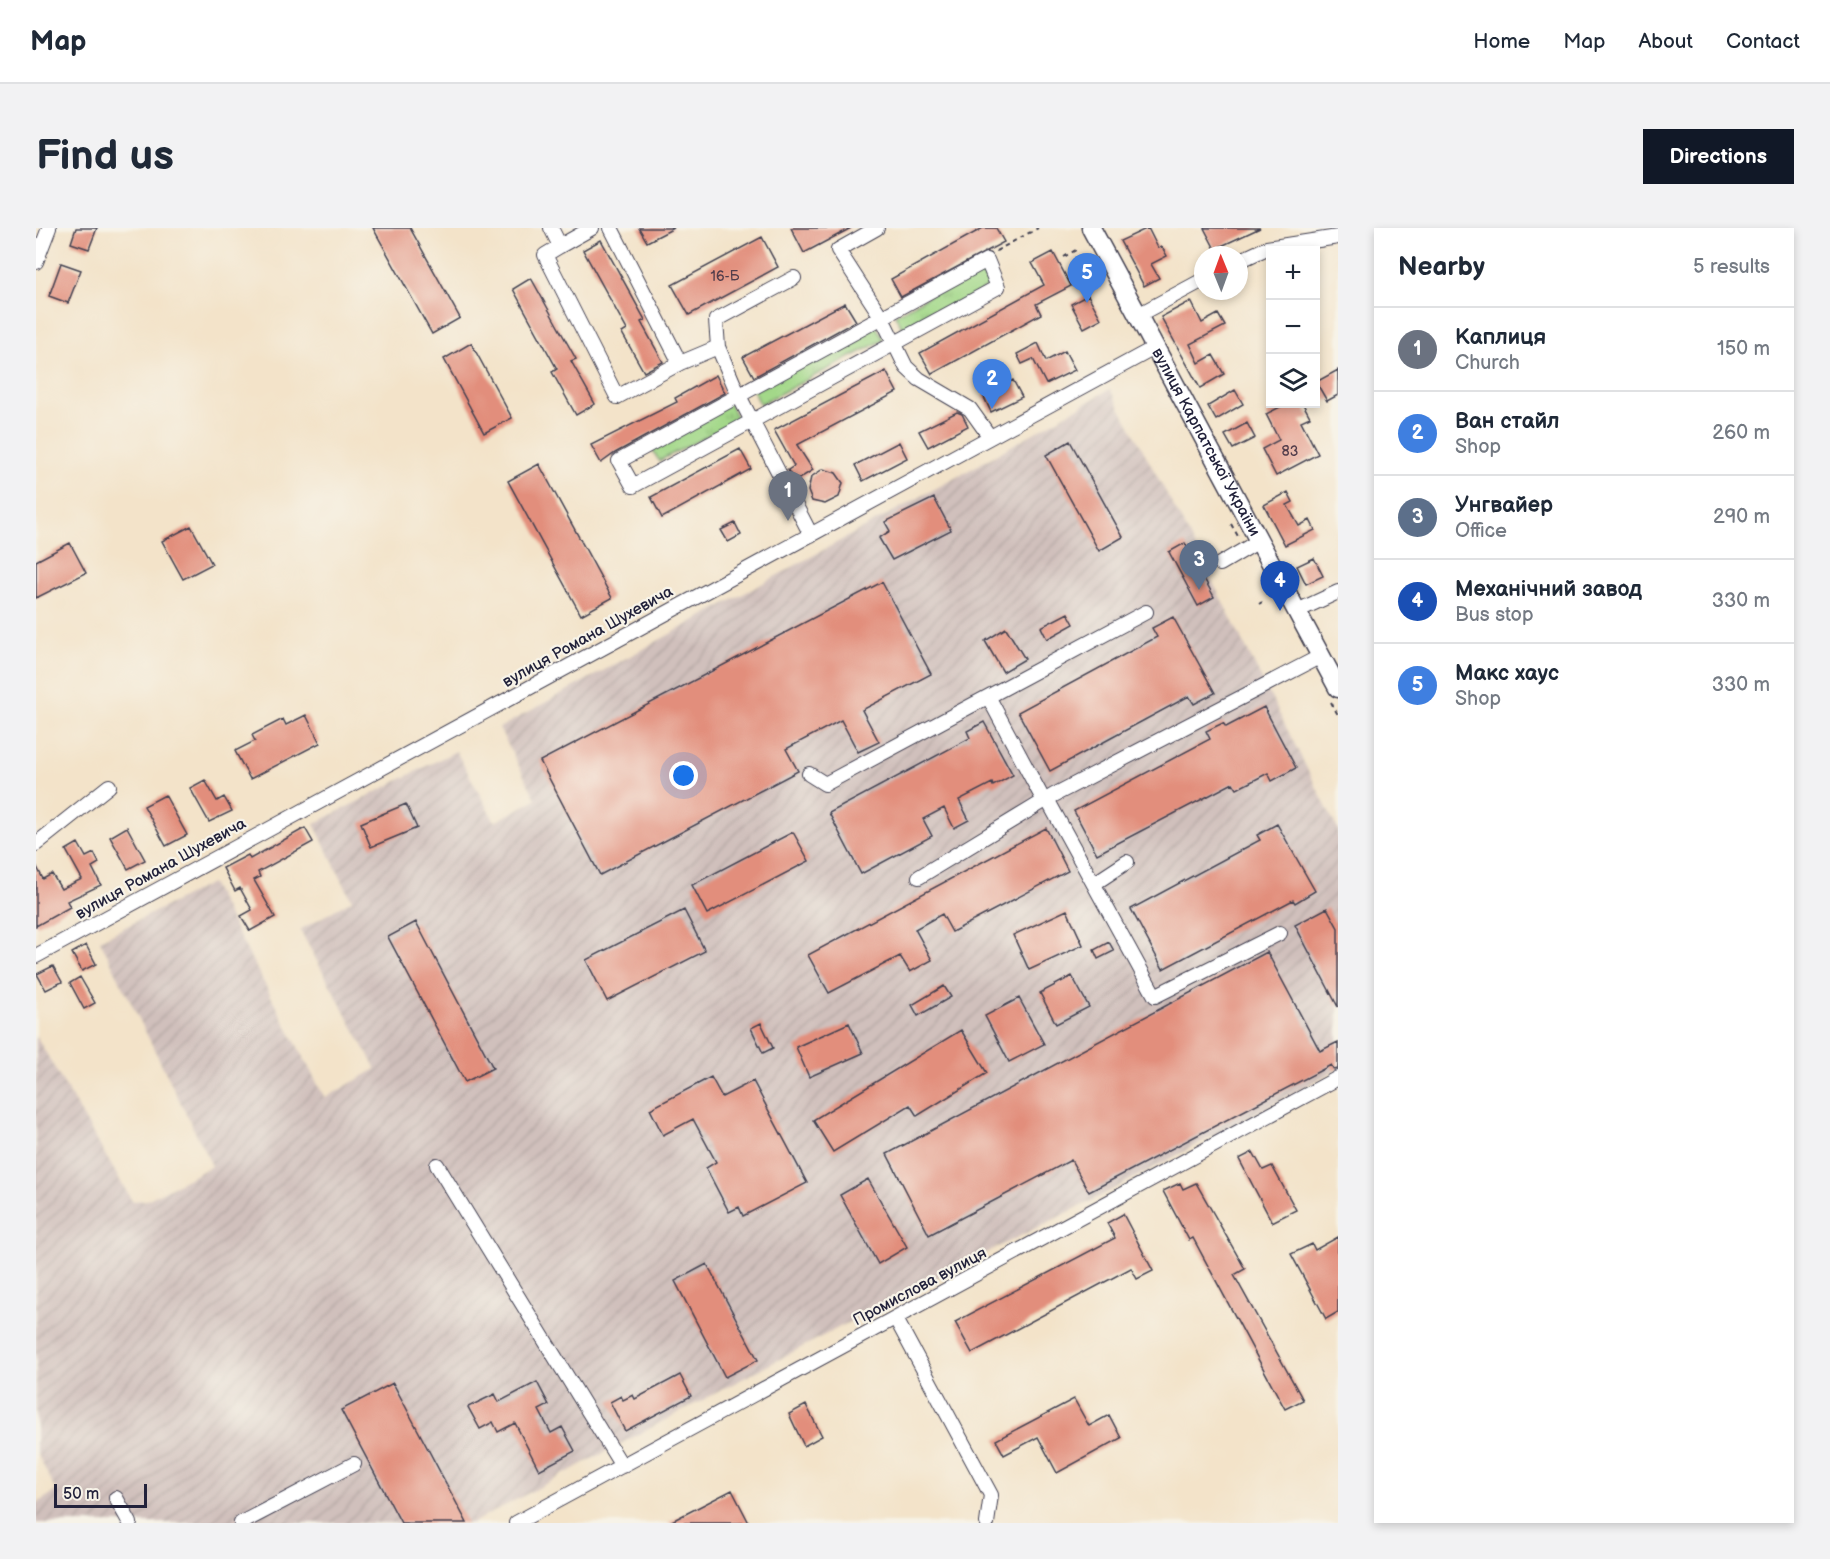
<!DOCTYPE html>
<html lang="en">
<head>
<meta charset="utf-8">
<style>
  :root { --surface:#fff; --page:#f2f2f3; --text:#1f2937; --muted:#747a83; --line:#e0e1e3; --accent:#111827 }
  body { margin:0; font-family:"Balsamiq Sans",sans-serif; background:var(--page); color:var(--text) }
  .controls { position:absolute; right:18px; top:18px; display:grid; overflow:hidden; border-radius:0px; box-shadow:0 3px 9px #0003 }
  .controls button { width:54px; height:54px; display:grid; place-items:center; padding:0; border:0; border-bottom:2px solid var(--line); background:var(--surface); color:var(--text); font:30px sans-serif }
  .compass { position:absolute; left:1158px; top:18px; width:54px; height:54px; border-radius:50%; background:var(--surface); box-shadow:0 3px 9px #0003; rotate:359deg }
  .scale { position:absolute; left:18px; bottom:15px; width:93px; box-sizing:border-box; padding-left:6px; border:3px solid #22223b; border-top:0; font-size:16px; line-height:21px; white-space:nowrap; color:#22223b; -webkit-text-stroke:4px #f7f3e8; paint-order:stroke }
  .you { position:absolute; left:648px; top:548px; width:21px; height:21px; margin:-15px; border:4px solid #fff; border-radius:50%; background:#1a73e8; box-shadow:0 0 0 9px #1a73e833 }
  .badge { display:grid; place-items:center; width:39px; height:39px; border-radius:50%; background:var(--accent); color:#fff; font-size:20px; font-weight:700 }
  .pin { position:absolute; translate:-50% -50px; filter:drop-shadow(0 2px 3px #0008) }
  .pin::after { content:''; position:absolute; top:32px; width:21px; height:18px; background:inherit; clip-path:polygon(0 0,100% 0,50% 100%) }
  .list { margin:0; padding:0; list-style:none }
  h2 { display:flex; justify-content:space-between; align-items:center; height:78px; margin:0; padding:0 24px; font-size:26px }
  h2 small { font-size:20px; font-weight:400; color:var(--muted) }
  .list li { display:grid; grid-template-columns:39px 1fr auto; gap:18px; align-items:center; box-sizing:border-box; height:84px; padding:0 24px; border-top:2px solid var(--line) }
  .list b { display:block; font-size:22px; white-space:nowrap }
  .list p { margin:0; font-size:20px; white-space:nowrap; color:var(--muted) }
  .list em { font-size:20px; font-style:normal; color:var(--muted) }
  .icon { flex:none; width:33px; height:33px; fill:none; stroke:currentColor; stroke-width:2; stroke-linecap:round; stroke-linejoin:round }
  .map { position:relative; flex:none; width:1302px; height:1295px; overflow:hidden; border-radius:0px }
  header { display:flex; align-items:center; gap:36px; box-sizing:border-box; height:84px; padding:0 30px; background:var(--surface); border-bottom:2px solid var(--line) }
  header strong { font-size:28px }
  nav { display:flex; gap:33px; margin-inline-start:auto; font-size:21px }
  .intro { display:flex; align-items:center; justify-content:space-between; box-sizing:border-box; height:144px; padding:0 36px }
  h1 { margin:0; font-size:42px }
  .button { padding:15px 27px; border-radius:0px; background:var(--accent); color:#fff; font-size:21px; font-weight:700 }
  main { display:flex; gap:36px; padding:0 36px }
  aside { flex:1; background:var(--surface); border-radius:0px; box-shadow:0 3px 9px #0003 }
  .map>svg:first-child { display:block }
  .industrial { fill:url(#industrial-furrows) }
  .park { fill:url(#park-tufts); stroke:#627d62; stroke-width:1.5 }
  .building { fill:#e28e7b }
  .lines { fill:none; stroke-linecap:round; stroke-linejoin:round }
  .minor-casing { stroke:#413f50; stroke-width:16 }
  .major-casing { stroke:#413f50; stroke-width:21 }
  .path { stroke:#413f50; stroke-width:2; stroke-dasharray:4.5 4.5; stroke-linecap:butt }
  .minor { stroke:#fff; stroke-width:14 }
  .major { stroke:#fff; stroke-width:18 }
  .labels { text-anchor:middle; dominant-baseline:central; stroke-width:4.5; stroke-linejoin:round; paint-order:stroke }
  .number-label { font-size:14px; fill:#523d4b }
  .street-label { font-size:16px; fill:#22223b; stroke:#f7f3e8 }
</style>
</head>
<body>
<header>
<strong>Map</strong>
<nav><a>Home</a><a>Map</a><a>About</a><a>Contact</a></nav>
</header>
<div class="intro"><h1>Find us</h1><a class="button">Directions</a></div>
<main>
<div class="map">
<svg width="1302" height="1295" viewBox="0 0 1302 1295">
  <defs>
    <pattern id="industrial-furrows" width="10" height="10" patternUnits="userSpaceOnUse" patternTransform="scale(1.5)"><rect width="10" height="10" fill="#d0c0bc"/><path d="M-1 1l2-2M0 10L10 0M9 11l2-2" fill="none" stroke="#b2a5a2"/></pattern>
    <pattern id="park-tufts" width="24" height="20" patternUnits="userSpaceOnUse" patternTransform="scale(1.5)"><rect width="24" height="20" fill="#a3d889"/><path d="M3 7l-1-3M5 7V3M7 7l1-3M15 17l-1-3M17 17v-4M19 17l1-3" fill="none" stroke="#8cb977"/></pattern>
  </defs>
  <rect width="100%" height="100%" fill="#f7f3e8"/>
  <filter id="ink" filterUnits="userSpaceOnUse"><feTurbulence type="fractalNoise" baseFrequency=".0167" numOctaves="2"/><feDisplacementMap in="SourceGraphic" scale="12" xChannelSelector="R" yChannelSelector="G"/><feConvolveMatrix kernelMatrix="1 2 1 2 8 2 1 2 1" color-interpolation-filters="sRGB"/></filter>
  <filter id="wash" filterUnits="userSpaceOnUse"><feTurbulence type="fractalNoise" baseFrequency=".008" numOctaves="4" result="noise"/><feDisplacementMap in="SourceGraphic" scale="24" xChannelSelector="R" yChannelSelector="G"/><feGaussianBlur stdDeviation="1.35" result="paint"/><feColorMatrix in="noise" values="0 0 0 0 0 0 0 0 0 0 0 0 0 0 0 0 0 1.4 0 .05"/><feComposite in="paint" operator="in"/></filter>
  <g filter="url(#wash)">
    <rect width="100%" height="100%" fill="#f3e3c9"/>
    <path class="industrial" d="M1074 161 1152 305 1302 602V841L1057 972 847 1076 436 1295H0V1276L20 1263 0 1223V808L96 973 111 972 176 938 64 712 175 655 289 870 340 841 264 702 316 672 278 596 420 523 459 594 500 571 463 500 937 240Z"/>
    <path class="park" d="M943 39 954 58 869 105 859 87Z
      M839 96 848 112 724 176 717 162Z
      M693 175 702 192 623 233 614 217Z"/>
    <g id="blocks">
      <path class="building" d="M40 0H61L53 21 35 15Z
        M337 0H374L424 90 396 106Z
        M603 0H638L611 14Z
        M755 0H815L768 25Z
        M947 0H960L968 14 865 69 855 51Z
        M1112 0 1122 20 1126 19 1131 28 1115 36 1123 50 1108 58 1084 13Z
        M1168 0H1224L1179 21Z
        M726 9 742 39 653 87 636 57Z
        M565 12 609 92 605 94 627 134 608 144 586 105 591 102 547 22Z
        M1017 24 1035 58 1000 76 1005 86 896 146 884 125 1008 57 996 35Z
        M25 35 45 42 32 75 13 68Z
        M495 50 540 131 535 133 559 176 540 187 516 144 521 141 477 61Z
        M1052 67 1065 91 1048 100 1035 76Z
        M1155 73 1166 95 1182 86 1189 98 1154 116 1163 135 1177 127 1188 146 1164 160 1125 89Z
        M809 75 820 93 718 149 707 129Z
        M435 115 476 190 448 205 408 131Z
        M1002 115 1010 133 1029 123 1039 142 1010 156 997 131 986 136 981 126Z
        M1302 142V167L1291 173 1280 154Z
        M850 143 861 164 761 217 777 242 758 254 752 242 758 238 738 202Z
        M680 147 689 165 579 225 565 235 555 217 641 174 639 170Z
        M977 152 986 169 955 184 947 167Z
        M1199 162 1207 176 1180 192 1172 178Z
        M1250 176H1267L1274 189 1265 193 1282 226 1240 248 1226 221 1243 212 1230 186Z
        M921 184 926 186 932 198 892 219 883 203Z
        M1211 195 1219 210 1197 221 1189 207Z
        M1034 213 1087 309 1063 323 1010 227Z
        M863 214 871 230 827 253 819 237Z
        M704 221 715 241 626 290 615 269Z
        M503 236 576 370 545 387 472 253Z
        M787 241 800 245 807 255 803 269 789 276 776 273 772 263 775 249Z
        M1252 264 1257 274 1251 277 1263 298 1274 292 1279 302 1249 317 1228 277Z
        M898 270 915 302 856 332 843 310 854 303 849 294Z
        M699 295 705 307 692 314 685 302Z
        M155 298 176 336 147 351 126 313Z
        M34 315 50 345 0 370V333Z
        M1149 315 1178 369 1162 378 1133 324Z
        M1278 330 1287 348 1270 356 1261 338Z
        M846 354 895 446 826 482 843 514 822 524 805 492 750 521 762 543 564 647 504 533Z
        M1032 385 1038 396 1011 411 1005 399Z
        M1137 389 1179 465 1158 476 1153 468 1014 543 982 484 1121 409 1116 400Z
        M970 400 989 431 967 444 949 413Z
        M1228 479 1260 540 1236 553 1232 545 1201 561 1197 555 1061 626 1038 583 1174 511 1170 503 1187 495 1190 499Z
        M270 487 284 515 214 551 199 523 219 513 216 507 247 491 250 497Z
        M948 494 977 547 957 558 956 555 923 572 933 592 918 600 908 580 887 591 896 608 825 646 793 585 934 510 931 503Z
        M169 552 181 573 188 569 196 583 173 594 154 560Z
        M129 567 151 607 130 618 108 578Z
        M370 576 381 600 335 619 325 595Z
        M1241 596 1279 663 1259 675 1257 672 1127 741 1095 681 1224 612 1221 607Z
        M91 599 109 632 92 641 74 609Z
        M269 600 277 614 222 644 224 649 218 652 239 689 214 703 205 688 216 682 204 660 199 663 187 640 212 627 214 631Z
        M1010 600 1032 643 916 704 906 686 879 701 896 732 874 744 864 728 793 765 772 727Z
        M757 604 773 633 671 686 656 657Z
        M42 615 50 629 58 625 63 635 56 639 65 657 31 673 34 679 0 698V637L7 651 16 646 25 661 46 651 30 622Z
        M1291 680 1302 700V779L1259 697Z
        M648 682 669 723 571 773 550 732Z
        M1031 682 1047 717 993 742 977 707Z
        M380 694 457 840 429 854 352 709Z
        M1073 714 1078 723 1062 731 1058 722Z
        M50 717 60 736 46 743 36 725Z
        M1231 724 1284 823 1302 814V841L1298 842 1295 837 1053 964 1035 932 893 1007 851 926Z
        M17 738 26 754 10 762 1 746Z
        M1036 748 1053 779 1020 796 1004 765Z
        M44 749 59 775 48 781 34 755Z
        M908 758 915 769 882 788 876 777Z
        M983 770 1008 816 973 834 949 788Z
        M725 795 737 820 727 825 715 800Z
        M813 795 827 825 773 849 760 819Z
        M925 802 951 845 881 888 874 877 797 924 777 892Z
        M675 849 686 869 717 853 771 955 707 988 703 979 693 984 670 940 680 934 657 891 627 907 614 881Z
        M1217 924 1227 942 1236 938 1260 982 1236 994 1203 931Z
        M832 951 871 1019 842 1036 804 967Z
        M1144 955 1147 961 1160 955 1209 1041 1198 1047 1267 1172 1249 1181 1157 1010 1153 1012 1127 963Z
        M1087 986 1117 1043 1101 1051 1095 1040 936 1125 919 1094 1079 1010 1071 995Z
        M1302 1009V1084L1290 1091 1255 1026 1276 1016 1279 1022Z
        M671 1036 722 1132 689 1149 639 1053Z
        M644 1147 655 1168 589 1203 574 1174 585 1168 587 1172 597 1167 599 1171Z
        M501 1154 513 1177 503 1182 515 1205 526 1199 539 1223 503 1242 479 1195 462 1204 457 1194 444 1201 432 1179 459 1166 463 1174Z
        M357 1155 431 1295H365L305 1182Z
        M1038 1171 1053 1198 1073 1187 1085 1210 1021 1245 1002 1209 968 1227 960 1212Z
        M770 1177 786 1208 768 1218 753 1186Z
        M696 1262 713 1295H632Z"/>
    </g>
  </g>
  <g filter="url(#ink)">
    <use href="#blocks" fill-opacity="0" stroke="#413f50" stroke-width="1.5"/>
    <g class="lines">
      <g class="minor-casing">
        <path id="minor" d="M515 0 524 18 556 0
          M575 0 644 135
          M841 0 802 22 846 90 870 139 883 151 934 181 954 209
          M524 18 509 27 581 169 644 135 682 119
          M951 32 962 59 597 258 583 233Z
          M1203 33 1231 20 1302 9
          M0 34 13 0
          M758 50 680 92 682 119 702 166 775 307
          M1102 87 1167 52
          M1184 336 1223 313
          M1261 383 1302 364
          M953 470 1008 573
          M773 546 789 556 1110 384
          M1011 571 1119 768 1244 705
          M0 616 73 558
          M883 649 1018 567 1285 428
          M1059 655 1091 634
          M0 728 1120 119
          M401 937 586 1238
          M860 1091 955 1267 951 1295
          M80 1270 94 1295
          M205 1295 318 1236
          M480 1295 1302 850"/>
      </g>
      <g class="major-casing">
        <g id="major">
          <path id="s1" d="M1055 0 1302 460"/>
        </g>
      </g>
      <path class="path" d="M960 23 1002 0
        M1028 29 1040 22
        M1032 42 1046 34
        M1039 54 1052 46
        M1195 296 1203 310
        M1223 376 1226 374
        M1295 474 1302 487"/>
      <use href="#minor" class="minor"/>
      <use href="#major" class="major"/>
    </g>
  </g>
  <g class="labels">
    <g class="number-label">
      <text x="689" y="48">16-Б</text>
      <text x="1254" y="223">83</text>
    </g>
    <g class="street-label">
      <text stroke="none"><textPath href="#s1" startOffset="243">вулиця Карпатської України</textPath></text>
      <text transform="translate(552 409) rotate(-29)">вулиця Романа Шухевича</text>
      <text transform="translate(125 641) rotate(-29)">вулиця Романа Шухевича</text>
      <text transform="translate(884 1059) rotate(-28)">Промислова вулиця</text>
    </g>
  </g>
</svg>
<div class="controls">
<button>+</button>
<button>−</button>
<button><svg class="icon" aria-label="layers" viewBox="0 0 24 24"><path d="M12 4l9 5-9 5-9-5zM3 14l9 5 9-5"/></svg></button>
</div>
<svg class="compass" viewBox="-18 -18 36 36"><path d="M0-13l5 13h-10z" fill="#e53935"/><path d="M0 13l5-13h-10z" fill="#747a83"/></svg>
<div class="scale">50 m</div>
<div class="you"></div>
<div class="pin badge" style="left:752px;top:293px;background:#6b7280">1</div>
<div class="pin badge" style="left:956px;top:181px;background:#3f7fe0">2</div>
<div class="pin badge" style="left:1163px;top:362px;background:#5c6f8a">3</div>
<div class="pin badge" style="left:1244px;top:383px;background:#1a4fb4">4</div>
<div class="pin badge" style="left:1051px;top:75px;background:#3f7fe0">5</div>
</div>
<aside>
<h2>Nearby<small>5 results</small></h2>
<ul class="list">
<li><span class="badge" style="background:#6b7280">1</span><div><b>Каплиця</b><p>Church</p></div><em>150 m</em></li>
<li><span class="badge" style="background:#3f7fe0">2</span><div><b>Ван стайл</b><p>Shop</p></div><em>260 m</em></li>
<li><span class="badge" style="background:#5c6f8a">3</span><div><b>Унгвайер</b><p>Office</p></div><em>290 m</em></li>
<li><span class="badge" style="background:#1a4fb4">4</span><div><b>Механічний завод</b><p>Bus stop</p></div><em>330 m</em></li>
<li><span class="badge" style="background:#3f7fe0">5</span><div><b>Макс хаус</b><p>Shop</p></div><em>330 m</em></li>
</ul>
</aside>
</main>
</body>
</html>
